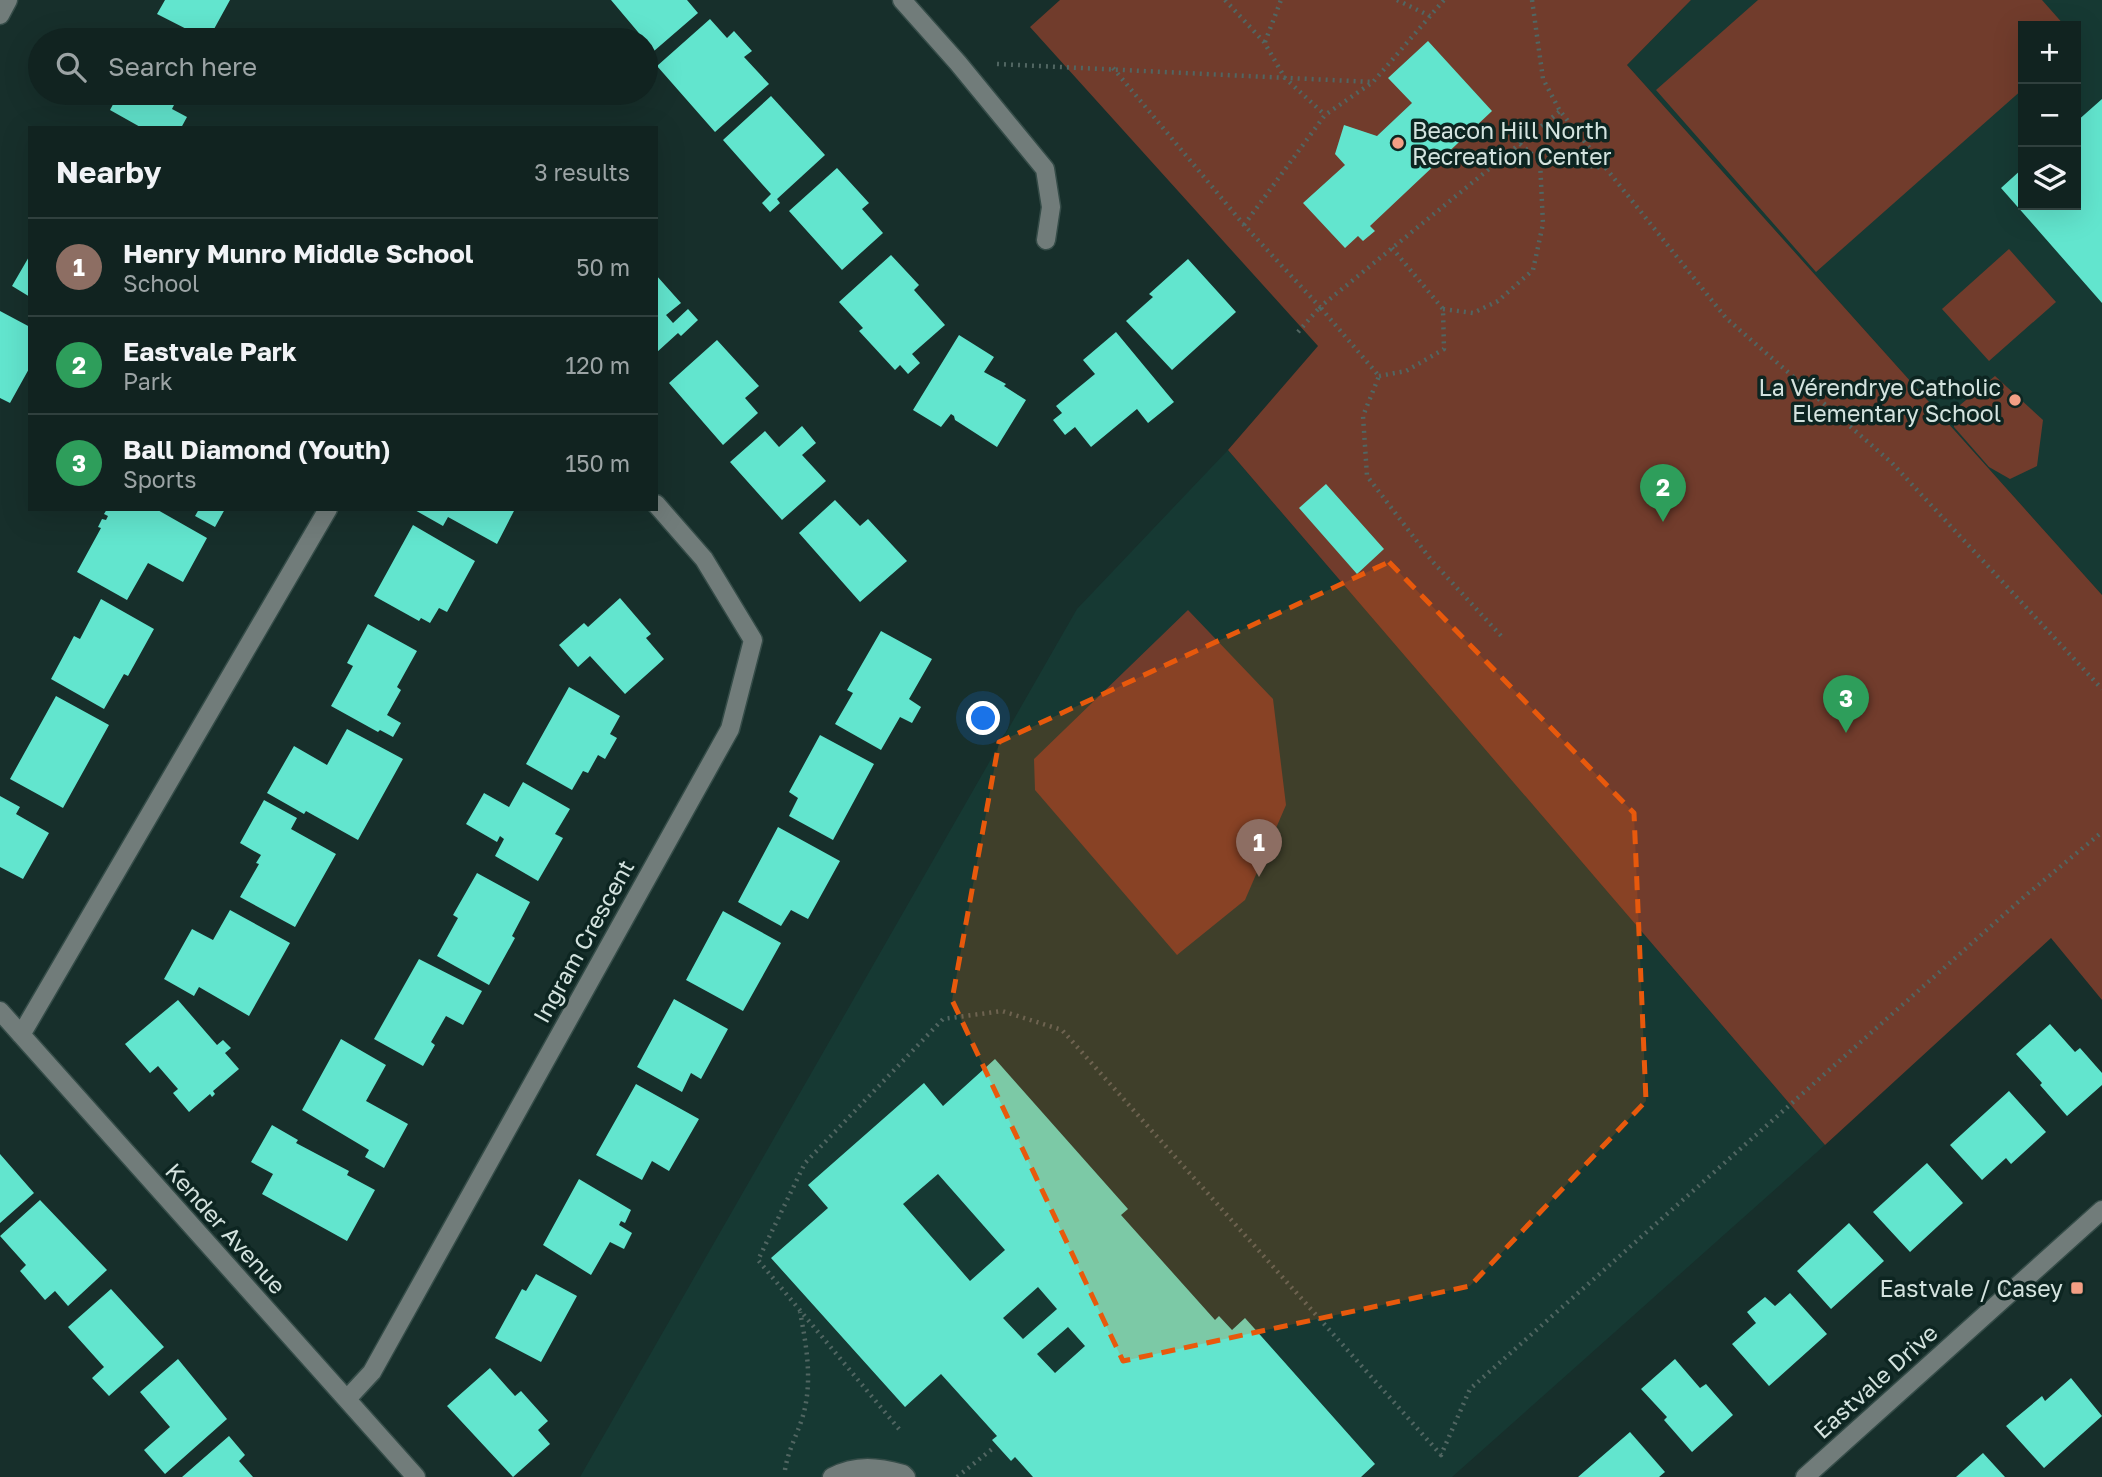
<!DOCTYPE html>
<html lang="en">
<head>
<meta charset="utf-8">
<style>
  :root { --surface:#112320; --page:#1a2b29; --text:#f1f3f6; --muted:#9ca4a5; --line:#30403e; --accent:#8bbbb9 }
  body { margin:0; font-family:"Golos Text",sans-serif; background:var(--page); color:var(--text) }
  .controls { position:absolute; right:21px; top:21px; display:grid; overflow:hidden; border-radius:0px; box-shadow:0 7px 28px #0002 }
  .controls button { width:63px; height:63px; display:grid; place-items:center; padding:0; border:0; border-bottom:2px solid var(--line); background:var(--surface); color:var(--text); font:35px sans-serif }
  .you { position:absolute; left:984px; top:719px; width:24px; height:24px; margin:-18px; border:5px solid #fff; border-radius:50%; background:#1a73e8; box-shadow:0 0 0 10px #1a73e833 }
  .badge { display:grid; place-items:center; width:46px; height:46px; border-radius:50%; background:var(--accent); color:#fff; font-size:23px; font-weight:700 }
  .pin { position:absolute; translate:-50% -58px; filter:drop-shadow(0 2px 4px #0008) }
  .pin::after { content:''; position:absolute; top:37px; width:24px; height:21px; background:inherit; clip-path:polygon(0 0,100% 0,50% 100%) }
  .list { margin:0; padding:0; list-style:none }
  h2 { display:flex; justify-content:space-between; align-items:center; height:91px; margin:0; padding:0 28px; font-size:30px }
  h2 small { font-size:23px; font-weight:400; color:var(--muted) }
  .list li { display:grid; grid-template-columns:46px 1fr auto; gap:21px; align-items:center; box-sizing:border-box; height:98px; padding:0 28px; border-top:2px solid var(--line) }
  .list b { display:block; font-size:26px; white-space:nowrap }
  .list p { margin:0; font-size:23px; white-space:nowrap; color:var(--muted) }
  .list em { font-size:23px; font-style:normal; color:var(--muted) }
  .icon { flex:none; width:38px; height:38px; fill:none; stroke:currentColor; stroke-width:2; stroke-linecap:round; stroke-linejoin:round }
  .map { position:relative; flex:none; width:2102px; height:1477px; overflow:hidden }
  .search { position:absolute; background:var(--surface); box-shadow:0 7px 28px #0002; left:28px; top:28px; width:630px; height:77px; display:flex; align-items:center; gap:18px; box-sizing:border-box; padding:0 24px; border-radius:38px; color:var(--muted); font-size:26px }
  .panel { position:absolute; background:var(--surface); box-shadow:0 7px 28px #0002; left:28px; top:126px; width:630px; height:385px; border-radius:0px }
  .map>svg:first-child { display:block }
  .built { fill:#163933; fill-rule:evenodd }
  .green { fill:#713c2c }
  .building { fill:#62e5ce; fill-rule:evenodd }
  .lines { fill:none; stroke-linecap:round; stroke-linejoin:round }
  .minor-casing { stroke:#354c48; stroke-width:21 }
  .path { stroke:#516662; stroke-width:4.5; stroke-dasharray:2 5; stroke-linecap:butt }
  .minor { stroke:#717c7a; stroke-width:18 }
  .marked { fill:#e8590c; fill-opacity:0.2; stroke:#e8590c; stroke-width:5; stroke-dasharray:14 9; stroke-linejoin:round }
  .poi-dot { fill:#f39f85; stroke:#0d2521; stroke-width:2.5 }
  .labels { text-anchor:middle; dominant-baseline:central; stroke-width:7; stroke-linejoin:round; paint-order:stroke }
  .poi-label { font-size:23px; fill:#d4e3df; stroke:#0d2521; text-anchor:end }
  .street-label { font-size:23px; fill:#d4e3df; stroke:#0d2521 }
</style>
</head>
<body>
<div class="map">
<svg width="2102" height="1477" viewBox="0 0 2102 1477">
  <rect width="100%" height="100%" fill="#172f2b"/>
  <path class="built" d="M1691 0H2102V595L1627 65ZM2023 26H2076V205H2023Z
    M1228 450 1825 1145 1452 1477H580L1077 609Z"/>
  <path class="green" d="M1060 0H1691L1627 65 2102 595V1000L2051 938 1825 1145 1228 450 1318 346 1030 27Z
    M1758 0H2042L2065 26H2023V89L1816 272 1656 90Z
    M2009 249 2056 302 1989 361 1942 309Z
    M1995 376 2043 420 2037 466 2010 479 1989 467 1954 427V410Z
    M1188 610 1273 699 1286 805 1245 900 1177 955 1035 790 1034 759Z"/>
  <path class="building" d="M165 0H230L208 40 157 14Z
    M611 0H687L698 13 654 51Z
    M710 19 727 38 734 31 752 51 744 57 769 84 715 132 657 66Z
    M1428 41 1492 111 1370 226 1375 231 1363 241 1358 236 1345 248 1303 203 1345 165 1335 154 1344 125 1377 136 1412 103 1388 78Z
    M119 93H180L172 109 187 117 181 128H142L110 110Z
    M771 96 825 155 777 199 780 203 770 212 762 203 771 194 723 140Z
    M2102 99V303L2001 188 2023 168V205H2076V122Z
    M837 168 869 203 862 209 883 233 842 270 789 211Z
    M30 255V297L12 286Z
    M891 255 919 285 914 290 945 325 912 354 920 363 908 374 900 365 895 370 859 331 863 328 839 302Z
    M1188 259 1236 312 1172 370 1126 321 1153 297 1149 294Z
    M656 275 681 303 666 315 673 323 688 309 698 320 681 336 678 333 656 353Z
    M0 311 30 327V367L10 403 0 398Z
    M1116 332 1174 402 1148 423 1137 409 1091 447 1075 427 1065 435 1053 420 1062 413 1056 406 1095 374 1083 360Z
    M959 335 994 357 984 372 1006 384 1004 386 1026 400 997 447 955 420 954 416 951 414 941 427 913 410Z
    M717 340 759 386 745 398 758 413 723 445 669 383Z
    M802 426 816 443 802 455 826 481 782 520 730 462 765 431 779 447Z
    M1326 484 1384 549 1357 574 1299 508Z
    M835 500 860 526 868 519 907 561 860 602 799 533Z
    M107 509H156L207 538 183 582 148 563 127 600 77 572 101 528 98 527 102 519 106 520 108 516 104 514Z
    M199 509H225L215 527 195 516Z
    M413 509H515L497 544 448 517 443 526Z
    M413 525 475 561 447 612 439 608 430 623 421 618 419 621 374 596Z
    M620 598 651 634 646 638 664 659 625 694 590 656 578 667 559 645 584 623 588 627Z
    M101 599 154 629 128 676 124 674 104 709 51 679 74 636 80 639Z
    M368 624 417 651 397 687 401 690 387 715 401 723 393 737 380 730 378 732 331 706 353 666 347 663Z
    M881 631 932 659 909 699 921 707 912 723 900 717 881 750 835 724 853 693 847 690Z
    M569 687 620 716 610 734 617 738 605 759 598 755 588 773 583 771 572 790 526 764Z
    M56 696 109 725 63 808 10 779Z
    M347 729 403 759 358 840 306 811 304 814 267 793 294 746 327 765Z
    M820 735 874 764 833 840 789 816 798 798 789 792Z
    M523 782 570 809 555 834 563 838 538 881 495 856 504 839 500 836 497 842 466 824 484 793 509 807Z
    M0 796 20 807 16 814 49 833 23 879 0 867Z
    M264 800 297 818 291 829 336 854 295 927 240 897 259 864 256 863 261 855 240 843Z
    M778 827 840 861 808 919 791 910 781 926 738 902Z
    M477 873 530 902 512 936 515 938 489 985 437 956 458 918 453 915Z
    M230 910 290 943 249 1016 199 987 194 996 164 979 192 929 213 940Z
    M723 911 781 943 743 1011 686 980Z
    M419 959 482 991 463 1025 446 1016 431 1042 435 1045 423 1066 374 1039Z
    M674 999 728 1029 701 1079 691 1073 682 1092 637 1067Z
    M178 1000 217 1045 223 1040 231 1048 225 1053 239 1069 213 1091 215 1094 212 1097 210 1094 189 1112 173 1093 178 1089 158 1066 150 1073 125 1044Z
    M2050 1024 2075 1052 2080 1048 2102 1073V1085L2067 1116 2040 1085 2042 1083 2016 1054Z
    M341 1039 386 1065 366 1101 408 1124 384 1168 365 1157 369 1150 302 1110Z
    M995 1059 1128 1209 1121 1215 1215 1320 1219 1316 1232 1330 1245 1318 1375 1464 1361 1477H1033L1015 1457 1011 1461 992 1440 997 1436 941 1374 905 1407 771 1258 828 1208 808 1185 924 1083 943 1106ZM938 1174 1005 1250 970 1281 903 1204ZM1038 1287 1057 1309 1023 1339 1003 1318ZM1068 1327 1085 1346 1055 1373 1037 1354Z
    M636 1084 699 1119 669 1171 652 1161 642 1180 596 1155Z
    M2009 1091 2046 1132 2011 1164 2006 1158 1982 1180 1950 1145Z
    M272 1125 298 1140 296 1143 349 1171 347 1175 375 1190 347 1241 262 1194 273 1174 251 1162Z
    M0 1154 34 1193 0 1223Z
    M1927 1163 1963 1203 1910 1252 1873 1212Z
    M579 1179 631 1210 625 1223 621 1221 619 1225 632 1233 624 1249 610 1242 591 1275 543 1245Z
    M40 1200 107 1270 68 1306 55 1291 45 1300 20 1271 26 1265 0 1236Z
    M1849 1223 1884 1261 1831 1309 1797 1271Z
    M536 1274 577 1296 541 1362 495 1338 522 1289 526 1291Z
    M111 1289 164 1347 109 1396 92 1378 104 1367 68 1327Z
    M1790 1293 1827 1334 1769 1386 1732 1344 1756 1323 1747 1312 1765 1297 1775 1306Z
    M178 1359 227 1419 165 1474 144 1450 170 1427 140 1392Z
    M1675 1359 1700 1388 1706 1384 1733 1415 1692 1452 1664 1420 1667 1417 1641 1389Z
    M490 1368 515 1396 521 1391 548 1421 538 1430 550 1444 513 1477 447 1406Z
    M2071 1378 2102 1416 2044 1468 2006 1426 2042 1396 2045 1401Z
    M1630 1432 1665 1472 1659 1477H1578Z
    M229 1436 245 1455 239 1461 253 1477H182Z
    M1983 1453 2005 1477H1956Z"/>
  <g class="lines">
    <g class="minor-casing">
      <path id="minor" d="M902 0 958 63 1045 169 1051 207 1046 240
        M0 15 8 0
        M0 1011 416 1477
        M21 1035 328 509
        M347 1399 372 1372 730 729 753 640 704 559 656 504
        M832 1477C857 1464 878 1467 903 1474L906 1477
        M1805 1477 2102 1210"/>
    </g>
    <path class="path" d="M1225 0 1264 42 1285 78 1325 115
      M1397 0 1430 16
      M1532 0 1543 79 1560 111 1726 318 1892 463 2102 689
      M1265 42 1281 0
      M997 64 1373 82
      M1113 68 1244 225 1320 307 1560 111
      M1520 144 1540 161 1606 168
      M1244 225 1325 115 1373 82 1444 0
      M1443 309 1473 313 1498 301 1533 270 1543 224 1540 161
      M1298 332 1320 307 1379 376 1363 416 1367 476 1432 561 1504 639
      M1379 376 1406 371 1444 349 1443 309 1392 248
      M899 1429 758 1260 805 1163 943 1019 1002 1011 1062 1030 1441 1455 1470 1389 2025 896 2102 832
      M785 1470C788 1451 796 1437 802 1419 813 1384 807 1348 800 1312
      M957 1477 992 1449"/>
    <use href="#minor" class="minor"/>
  </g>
  <path class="marked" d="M1389 562 1634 813 1646 1101 1470 1286 1123 1361 952 1000 999 742Z"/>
  <g class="poi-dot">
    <circle cx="1398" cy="143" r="7"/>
    <circle cx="2015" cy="400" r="7"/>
    <rect x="2070" y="1281" width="14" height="14" rx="3.5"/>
  </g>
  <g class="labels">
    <g class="poi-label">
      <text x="1412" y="130" text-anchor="start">Beacon Hill North<tspan x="1412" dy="26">Recreation Center</tspan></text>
      <text x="2001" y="387">La Vérendrye Catholic<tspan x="2001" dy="26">Elementary School</tspan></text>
      <text x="2063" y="1288">Eastvale / Casey</text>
    </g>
    <g class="street-label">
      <text transform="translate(583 941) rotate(-61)">Ingram Crescent</text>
      <text transform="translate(226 1228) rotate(48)">Kender Avenue</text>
      <text transform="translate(1875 1381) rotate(-42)">Eastvale Drive</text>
    </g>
  </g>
</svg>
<div class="controls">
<button>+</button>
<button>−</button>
<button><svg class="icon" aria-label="layers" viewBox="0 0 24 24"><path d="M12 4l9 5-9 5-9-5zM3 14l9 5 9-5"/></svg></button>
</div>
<div class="you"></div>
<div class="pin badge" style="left:1259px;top:877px;background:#8d6e63">1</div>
<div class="pin badge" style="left:1663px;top:522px;background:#2e9e5b">2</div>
<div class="pin badge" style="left:1846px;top:733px;background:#2e9e5b">3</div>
<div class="search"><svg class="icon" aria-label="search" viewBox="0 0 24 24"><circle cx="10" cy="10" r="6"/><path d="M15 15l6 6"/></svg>Search here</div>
<section class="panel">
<h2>Nearby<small>3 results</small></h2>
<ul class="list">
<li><span class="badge" style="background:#8d6e63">1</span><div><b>Henry Munro Middle School</b><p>School</p></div><em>50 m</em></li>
<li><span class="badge" style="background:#2e9e5b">2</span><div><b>Eastvale Park</b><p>Park</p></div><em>120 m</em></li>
<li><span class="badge" style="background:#2e9e5b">3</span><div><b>Ball Diamond (Youth)</b><p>Sports</p></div><em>150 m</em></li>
</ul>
</section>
</div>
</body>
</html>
